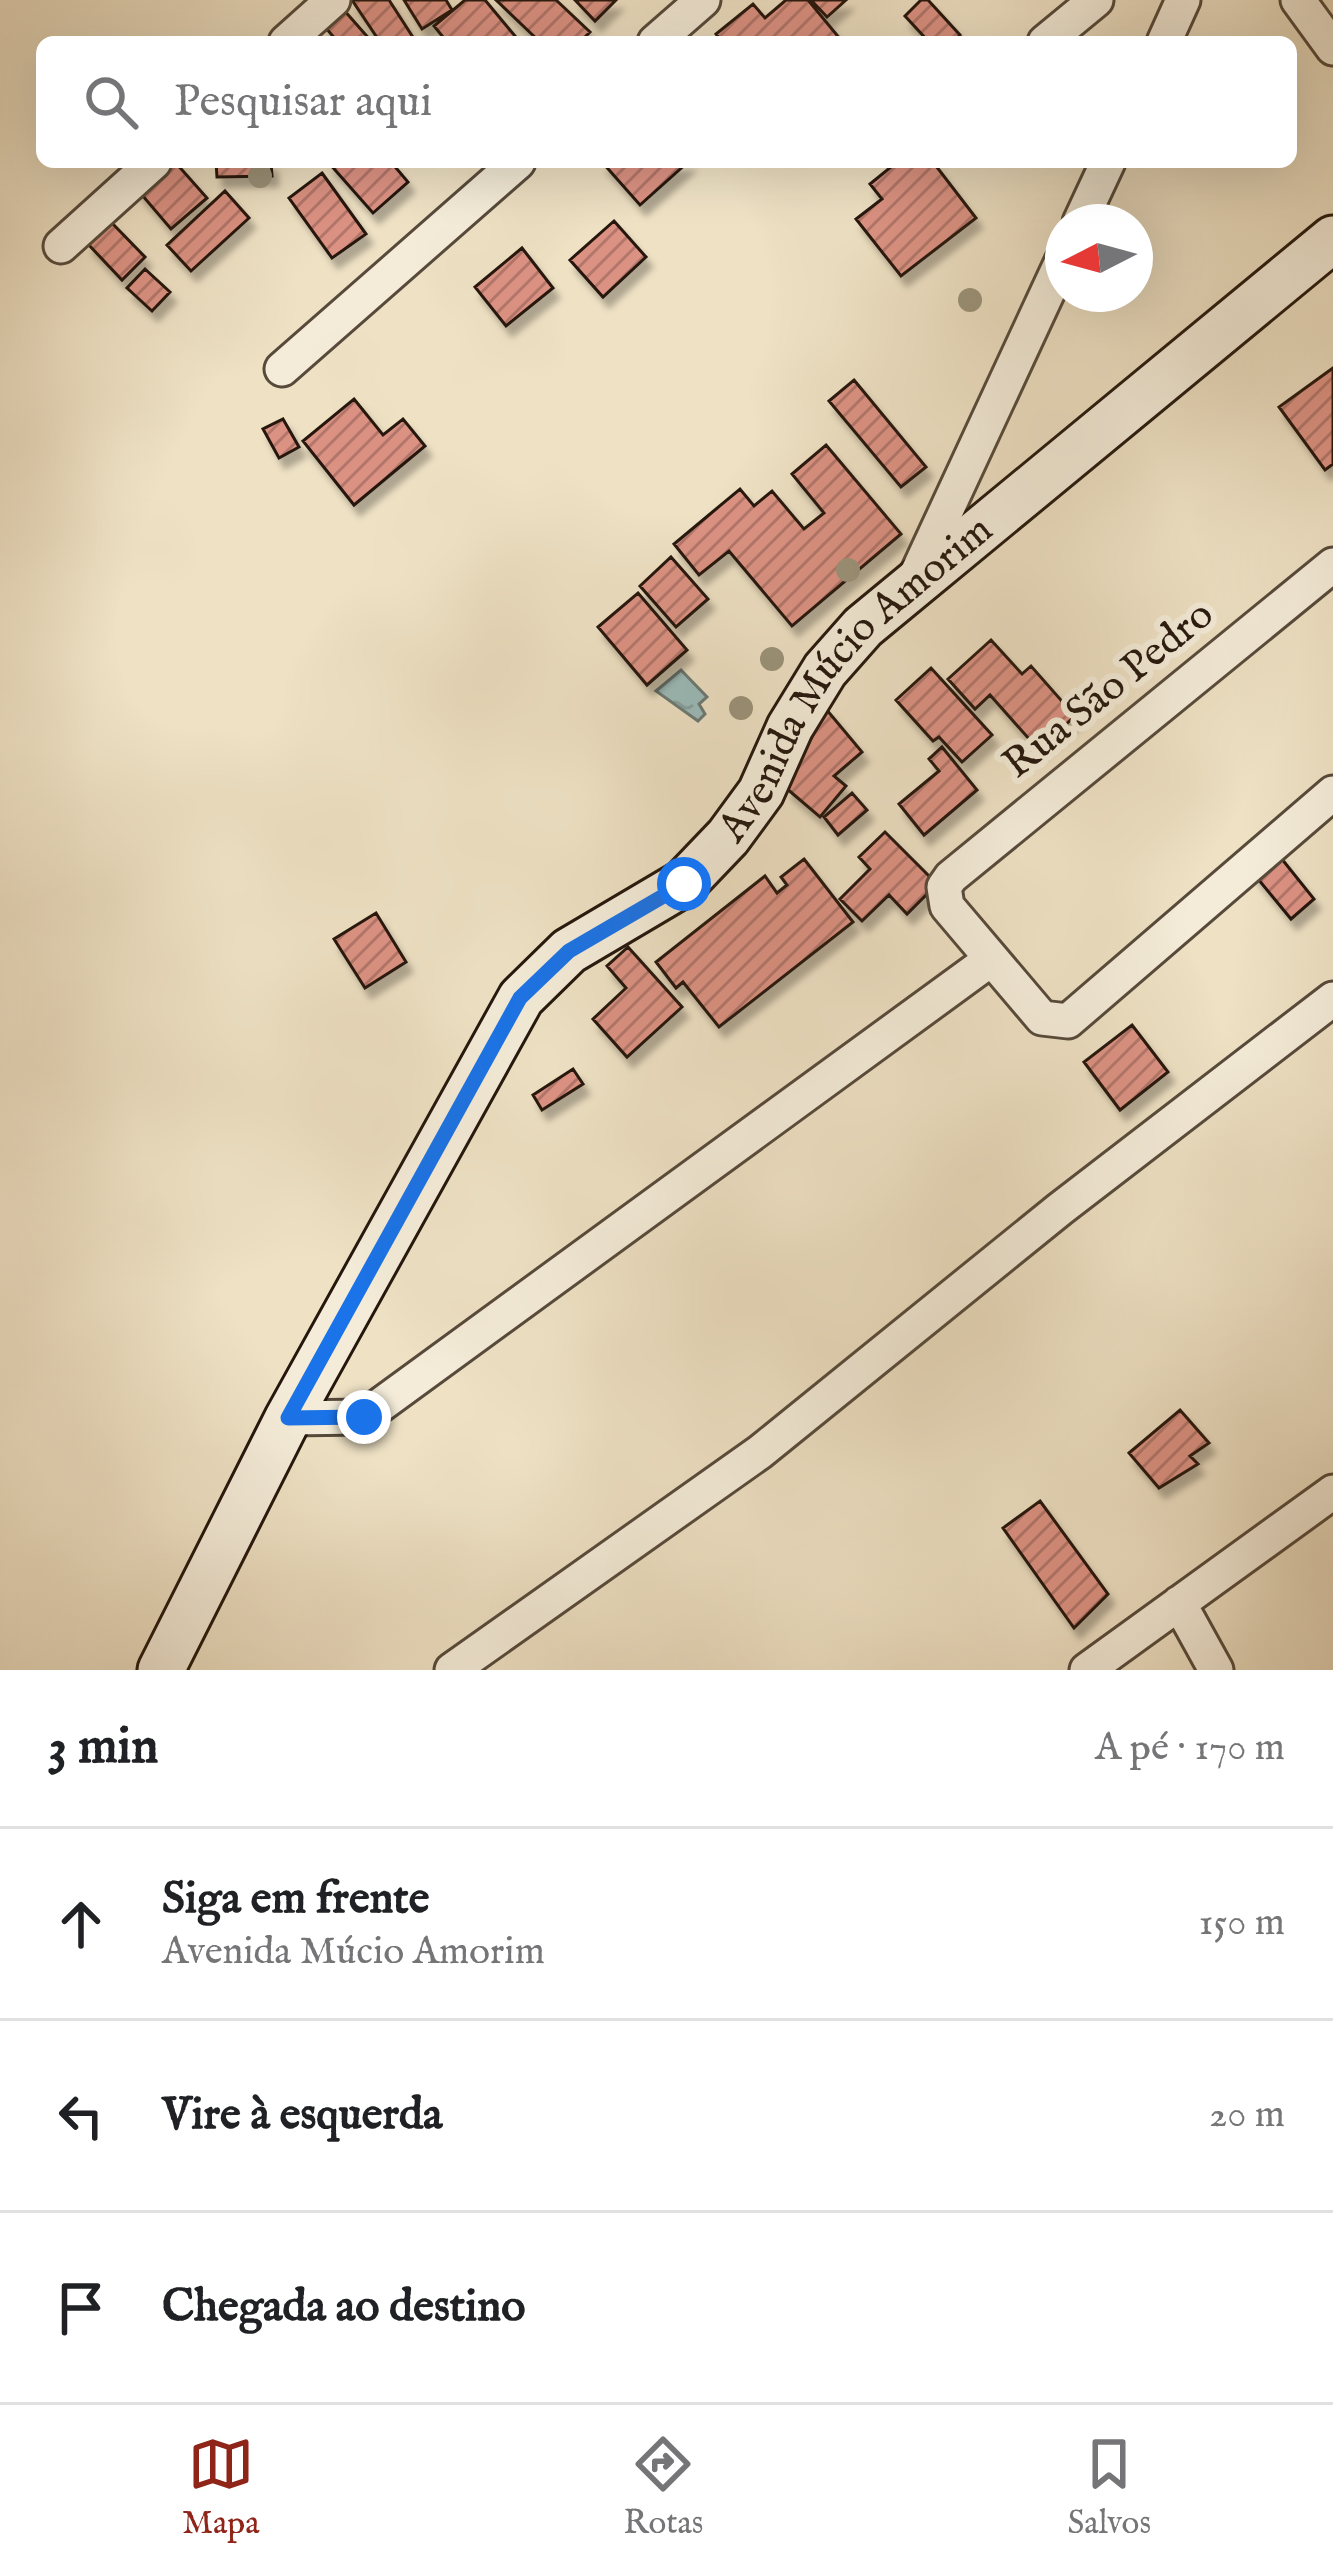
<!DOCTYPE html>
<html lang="pt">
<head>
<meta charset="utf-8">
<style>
  :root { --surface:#fff; --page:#f2f2f2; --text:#202124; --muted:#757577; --line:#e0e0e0; --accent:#8f2418 }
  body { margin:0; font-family:"IM FELL English",serif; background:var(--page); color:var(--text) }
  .compass { position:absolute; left:1045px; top:204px; width:108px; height:108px; border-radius:50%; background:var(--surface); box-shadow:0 12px 48px #0002; rotate:264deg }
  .stop { position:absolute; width:36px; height:36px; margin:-27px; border:9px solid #1a73e8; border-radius:50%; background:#fff }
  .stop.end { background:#1a73e8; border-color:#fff; box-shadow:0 3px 12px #0008 }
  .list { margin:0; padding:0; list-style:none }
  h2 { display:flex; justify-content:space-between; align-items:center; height:156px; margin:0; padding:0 48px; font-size:51px }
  h2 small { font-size:39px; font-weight:400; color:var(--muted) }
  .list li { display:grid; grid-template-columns:78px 1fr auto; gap:36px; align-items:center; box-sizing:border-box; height:192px; padding:0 48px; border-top:3px solid var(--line) }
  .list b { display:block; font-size:45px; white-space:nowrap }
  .list p { margin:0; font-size:39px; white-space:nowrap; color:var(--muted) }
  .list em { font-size:39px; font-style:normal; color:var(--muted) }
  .icon { flex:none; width:66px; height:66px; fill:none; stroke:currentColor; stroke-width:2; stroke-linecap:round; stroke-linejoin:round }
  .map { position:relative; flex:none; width:1333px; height:1670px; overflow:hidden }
  .search { position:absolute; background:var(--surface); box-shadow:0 12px 48px #0002; left:36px; right:36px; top:36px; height:132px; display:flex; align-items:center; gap:30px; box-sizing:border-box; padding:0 42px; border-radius:18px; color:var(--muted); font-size:45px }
  .sheet { height:732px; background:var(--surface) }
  nav { display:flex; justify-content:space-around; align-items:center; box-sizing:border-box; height:168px; border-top:3px solid var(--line); background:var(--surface); font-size:33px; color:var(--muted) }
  nav a { display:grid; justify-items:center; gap:6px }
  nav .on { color:var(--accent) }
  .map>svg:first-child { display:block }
  .water { fill:url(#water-ripples); stroke:#6c7a75; stroke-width:3 }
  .building { fill:url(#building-hatch); stroke:#25170d; stroke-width:3; filter:url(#shadow) }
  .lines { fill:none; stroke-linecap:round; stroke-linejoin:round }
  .street-casing { stroke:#574a3b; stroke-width:39 }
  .secondary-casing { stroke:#25170d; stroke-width:51 }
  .street { stroke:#f4ecd9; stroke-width:33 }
  .secondary { stroke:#f4ecd9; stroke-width:45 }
  .tree { fill:#9b937a }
  .route { stroke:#1a73e8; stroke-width:15 }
  .labels { text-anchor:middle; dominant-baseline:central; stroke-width:12; stroke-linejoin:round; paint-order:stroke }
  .street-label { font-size:42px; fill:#25170d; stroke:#f4ecd9 }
</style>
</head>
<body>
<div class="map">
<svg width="1333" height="1670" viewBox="0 0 1333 1670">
  <defs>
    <pattern id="water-ripples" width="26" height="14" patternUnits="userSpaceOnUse" patternTransform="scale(3)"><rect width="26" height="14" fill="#9bbcbb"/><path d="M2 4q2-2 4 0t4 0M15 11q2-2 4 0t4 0" fill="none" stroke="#85a1a0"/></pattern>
    <pattern id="building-hatch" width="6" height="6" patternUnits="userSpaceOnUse" patternTransform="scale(3)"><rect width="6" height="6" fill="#dc9283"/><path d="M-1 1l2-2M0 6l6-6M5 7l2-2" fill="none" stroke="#b2766a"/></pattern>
    <filter id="shadow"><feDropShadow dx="6" dy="10" stdDeviation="3" flood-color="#0004"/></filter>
  </defs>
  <rect width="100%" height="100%" fill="#eee1c4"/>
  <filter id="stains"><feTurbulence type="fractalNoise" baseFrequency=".00167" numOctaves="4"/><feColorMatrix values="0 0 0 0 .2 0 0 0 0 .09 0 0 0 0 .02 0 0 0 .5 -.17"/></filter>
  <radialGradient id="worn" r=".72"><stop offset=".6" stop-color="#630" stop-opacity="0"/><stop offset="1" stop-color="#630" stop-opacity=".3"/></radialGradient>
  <path class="water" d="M681 670 707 697 699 704 705 714 698 721 656 691Z"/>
  <path class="building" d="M352 0H389L416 42H380Z
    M404 0H446L452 10 422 29Z
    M465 0H485L520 42H447L434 26Z
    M496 0H556L590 32 580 42H540Z
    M575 0H616L595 21Z
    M786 0H808L841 40 722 42 716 34 753 4 765 18Z
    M811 0H846L827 17Z
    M921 0H928L960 35 953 42H929L905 16Z
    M343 9 372 42H338L324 26Z
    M165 162H175L207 198 171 229 136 188Z
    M216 162H271L272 176 217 177Z
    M328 162H391L408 182 373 213Z
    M602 162H688L640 205Z
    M897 162H933L976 218 901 276 856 219 882 199 870 184Z
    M322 173 366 234 332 258 289 198Z
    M225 191 249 218 191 271 167 245Z
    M110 221 145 257 122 280 87 243Z
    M614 221 646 257 603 297 570 260Z
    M522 248 553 288 506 326 475 287Z
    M145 269 170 292 152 311 127 288Z
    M1333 368V464L1325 470 1279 407Z
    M854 380 926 467 901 487 829 401Z
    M354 399 383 435 403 419 425 446 354 505 303 441Z
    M283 419 299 447 279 458 263 429Z
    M826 445 901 534 792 626 729 551 699 575 674 544 740 489 754 506 772 491 804 529 824 513 792 474Z
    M671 557 708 599 676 627 640 586Z
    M638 593 687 650 647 685 598 627Z
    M991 640 1022 674 1031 666 1075 716 1038 749 990 695 975 709 948 679Z
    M931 668 992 735 962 762 939 737 933 741 896 700Z
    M826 709 862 752 834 776 846 786 820 817 786 788Z
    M942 747 977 790 924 835 899 804 939 771 929 759Z
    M852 793 867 810 838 835 824 817Z
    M885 832 937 884 907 914 889 895 862 921 840 899 870 869 859 857Z
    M1273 848 1314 899 1291 919 1249 868Z
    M804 859 853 922 719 1027 683 982 676 988 656 962 765 876 777 893 787 885 781 877Z
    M376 913 406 962 365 988 334 939Z
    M628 947 682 1007 627 1057 593 1019 626 988 607 966Z
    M1132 1025 1168 1072 1120 1110 1084 1062Z
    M573 1069 583 1084 542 1110 533 1095Z
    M1180 1410 1209 1443 1190 1456 1198 1464 1159 1488 1129 1453Z
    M1040 1501 1108 1594 1074 1628 1003 1528Z"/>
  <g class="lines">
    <g class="street-casing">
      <path id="street" d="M1298 0 1333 48
        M286 42 333 0
        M655 42 703 0
        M1045 42 1096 0
        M1164 42 1183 0
        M1080 222 1108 162
        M61 246 154 162
        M282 369 518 162
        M1333 565 951 877 944 887 947 906 1042 1018 1068 1021 1333 793
        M915 578 1063 259
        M288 1418 364 1417 990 960
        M1179 1603 1216 1670
        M452 1670 760 1452 1060 1209 1333 999
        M1087 1670 1333 1492"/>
    </g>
    <g class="secondary-casing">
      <g id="secondary">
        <path id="s1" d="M161 1670 288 1418 521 998 569 951 684 883 728 837 761 792 790 727 825 670 863 627 1333 239"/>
      </g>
    </g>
    <use href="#street" class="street"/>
    <use href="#secondary" class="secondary"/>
  </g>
  <g class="tree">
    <circle cx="260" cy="176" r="12"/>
    <circle cx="970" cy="300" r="12"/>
    <circle cx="848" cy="570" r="12"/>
    <circle cx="772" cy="659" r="12"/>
    <circle cx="741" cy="708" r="12"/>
  </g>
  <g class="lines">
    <path class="route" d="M364 1417 288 1418 520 998 569 951 684 884"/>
  </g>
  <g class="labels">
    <g class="street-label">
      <text stroke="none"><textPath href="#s1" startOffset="1233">Avenida Múcio Amorim</textPath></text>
      <text transform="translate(1109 690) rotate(-39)">Rua São Pedro</text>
    </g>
  </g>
  <rect width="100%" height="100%" filter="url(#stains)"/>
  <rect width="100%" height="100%" fill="url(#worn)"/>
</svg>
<svg class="compass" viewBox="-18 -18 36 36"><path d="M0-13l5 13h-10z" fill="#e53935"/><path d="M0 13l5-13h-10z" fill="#757577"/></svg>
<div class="stop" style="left:684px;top:884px"></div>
<div class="stop end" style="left:364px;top:1417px"></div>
<div class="search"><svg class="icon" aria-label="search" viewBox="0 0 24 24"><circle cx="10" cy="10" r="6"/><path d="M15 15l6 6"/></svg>Pesquisar aqui</div>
</div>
<section class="sheet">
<h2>3 min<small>A pé · 170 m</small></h2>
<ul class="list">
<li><svg class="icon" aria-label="ahead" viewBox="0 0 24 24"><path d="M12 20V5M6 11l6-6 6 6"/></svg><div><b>Siga em frente</b><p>Avenida Múcio Amorim</p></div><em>150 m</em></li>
<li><svg class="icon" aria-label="left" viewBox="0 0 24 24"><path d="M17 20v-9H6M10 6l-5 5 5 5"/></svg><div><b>Vire à esquerda</b></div><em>20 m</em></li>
<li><svg class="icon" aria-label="arrive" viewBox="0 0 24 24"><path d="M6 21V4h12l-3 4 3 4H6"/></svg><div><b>Chegada ao destino</b></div></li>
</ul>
</section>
<nav>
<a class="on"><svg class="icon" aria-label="map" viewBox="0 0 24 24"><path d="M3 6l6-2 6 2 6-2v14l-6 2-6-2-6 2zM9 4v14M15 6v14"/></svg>Mapa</a>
<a><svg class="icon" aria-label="directions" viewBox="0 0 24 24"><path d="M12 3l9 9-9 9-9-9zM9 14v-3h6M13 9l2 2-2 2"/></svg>Rotas</a>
<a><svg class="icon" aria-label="saved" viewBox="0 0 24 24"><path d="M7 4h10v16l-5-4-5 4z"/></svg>Salvos</a>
</nav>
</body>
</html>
